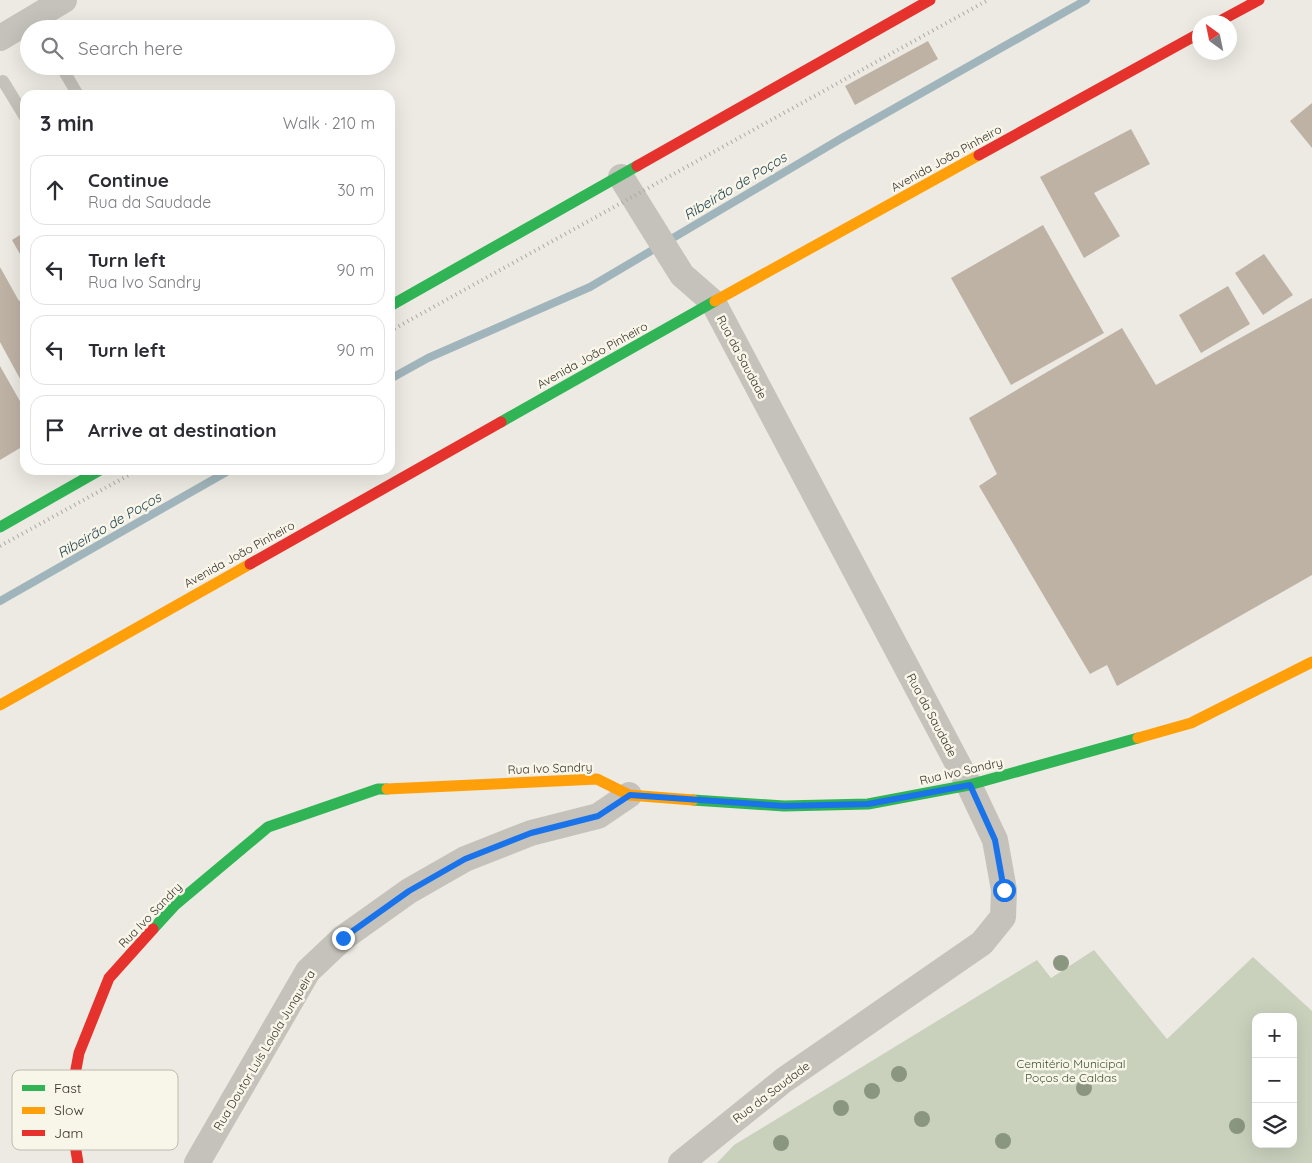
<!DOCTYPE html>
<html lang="en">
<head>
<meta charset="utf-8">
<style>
  :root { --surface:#fff; --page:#f2f2f3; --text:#2b2b33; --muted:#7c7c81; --line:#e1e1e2 }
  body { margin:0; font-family:Quicksand,sans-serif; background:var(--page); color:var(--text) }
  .controls { position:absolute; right:15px; bottom:15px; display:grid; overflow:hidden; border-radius:10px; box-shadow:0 5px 20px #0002 }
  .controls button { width:45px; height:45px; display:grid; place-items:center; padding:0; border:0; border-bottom:1px solid var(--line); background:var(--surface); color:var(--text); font:25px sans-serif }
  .compass { position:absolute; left:1192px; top:15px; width:45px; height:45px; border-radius:50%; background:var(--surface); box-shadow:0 5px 20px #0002; rotate:327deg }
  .stop { position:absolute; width:15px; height:15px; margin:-11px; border:4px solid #1a73e8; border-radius:50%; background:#fff }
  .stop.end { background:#1a73e8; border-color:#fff; box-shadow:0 1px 5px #0008 }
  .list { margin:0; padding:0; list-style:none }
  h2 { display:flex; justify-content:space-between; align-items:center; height:65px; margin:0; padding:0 20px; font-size:21px }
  h2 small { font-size:16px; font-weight:400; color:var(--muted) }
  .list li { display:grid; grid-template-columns:32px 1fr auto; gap:15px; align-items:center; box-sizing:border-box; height:70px; margin:0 10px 10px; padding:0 10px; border:1px solid var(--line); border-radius:15px }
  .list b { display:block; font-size:19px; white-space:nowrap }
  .list p { margin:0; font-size:16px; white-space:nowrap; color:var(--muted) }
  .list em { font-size:16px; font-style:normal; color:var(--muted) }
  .icon { flex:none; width:28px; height:28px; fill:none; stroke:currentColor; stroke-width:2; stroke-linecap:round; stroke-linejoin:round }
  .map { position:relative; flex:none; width:1312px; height:1163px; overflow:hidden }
  .search { position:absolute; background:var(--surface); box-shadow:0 5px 20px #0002; left:20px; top:20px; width:375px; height:55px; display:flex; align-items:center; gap:12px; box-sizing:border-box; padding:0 18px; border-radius:28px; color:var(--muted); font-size:19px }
  .panel { position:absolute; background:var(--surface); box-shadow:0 5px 20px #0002; left:20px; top:90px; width:375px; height:385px; border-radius:15px }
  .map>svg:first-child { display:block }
  .green { fill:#c9d1bd; fill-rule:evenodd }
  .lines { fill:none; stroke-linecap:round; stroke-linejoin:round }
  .stream { stroke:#a0b5bb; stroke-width:8 }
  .building { fill:#beb2a5 }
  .lane { stroke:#c5c2bb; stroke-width:12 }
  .street { stroke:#c5c2bb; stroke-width:26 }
  .fast { stroke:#30b455; stroke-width:11 }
  .slow { stroke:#ff9f0a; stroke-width:11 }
  .jam { stroke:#e5322d; stroke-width:11 }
  .rail { stroke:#adaaa5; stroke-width:4; stroke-dasharray:1 4; stroke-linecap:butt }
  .tree { fill:#8b9680 }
  .route { stroke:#1a73e8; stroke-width:6 }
  .labels { text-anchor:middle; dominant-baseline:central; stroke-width:5; stroke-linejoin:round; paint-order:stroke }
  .street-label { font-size:12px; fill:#353029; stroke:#f8f5e9 }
  .park-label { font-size:12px; fill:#3c512f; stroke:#f8f5e9 }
  .water-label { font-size:14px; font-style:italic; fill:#234453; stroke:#f8f5e9 }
  .key { fill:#f8f5e9; stroke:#bebaaf; stroke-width:1 }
  .key-label { font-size:14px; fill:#353029 }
</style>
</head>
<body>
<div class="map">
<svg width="1312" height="1163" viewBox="0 0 1312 1163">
  <rect width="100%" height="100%" fill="#eceae2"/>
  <path class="green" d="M1094 950 1167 1039 1253 957 1312 1011V1163H717L734 1145 1037 960 1051 978ZM1256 1017H1293V1144H1256Z"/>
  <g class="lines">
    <path class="stream" d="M390 379 428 358 590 287 842 138 1086 0
      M0 601 230 470"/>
  </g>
  <path class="building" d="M928 41 938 59 855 105 845 86Z
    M1312 103V148L1290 121Z
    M1131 129 1150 164 1094 193 1120 236 1084 258 1040 177Z
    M1043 225 1104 333 1011 385 951 278Z
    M25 232V263L12 240Z
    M1264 254 1293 295 1263 315 1235 273Z
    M0 267 19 301 25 297V388L0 342Z
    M1228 286 1250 324 1201 353 1179 315Z
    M1312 298V575L1117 686 1107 665 1090 674 979 486 997 474 969 418 1122 328 1156 385Z
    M0 366 25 410V445L0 460Z"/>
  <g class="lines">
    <path class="lane" d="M61 66 78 95
      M3 81 25 117"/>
    <path class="street" d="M0 38 64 0
      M621 177 682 275 713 302 969 785 995 840 1004 890 1003 917 982 943 784 1080 681 1163
      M197 1163 308 971 343 938 409 891 465 859 531 833 598 816 629 795"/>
    <path class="fast" d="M390 306 637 166
      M501 422 715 301
      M0 527 100 470
      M693 800 784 806 868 804 969 785 1138 738
      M153 929 175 905 268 827 378 789H387"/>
    <path class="slow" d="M715 301 979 155
      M0 705 250 564
      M1138 738 1191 723 1312 662
      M387 789 597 779 629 795 693 800"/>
    <path class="jam" d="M1218 22 1259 0
      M979 155 1200 33
      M637 166 930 0
      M250 564 501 422
      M78 1163 69 1107 79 1053 109 978 153 929"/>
    <path class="rail" d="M390 331 988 0
      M0 546 138 470"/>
  </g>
  <g class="tree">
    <circle cx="1061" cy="963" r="8"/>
    <circle cx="899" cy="1074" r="8"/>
    <circle cx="1084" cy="1088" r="8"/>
    <circle cx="872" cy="1091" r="8"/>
    <circle cx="841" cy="1108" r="8"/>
    <circle cx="922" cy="1119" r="8"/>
    <circle cx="1237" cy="1126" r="8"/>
    <circle cx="1003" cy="1141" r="8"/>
    <circle cx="781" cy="1143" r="8"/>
  </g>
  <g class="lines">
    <path class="route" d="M343 938 409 891 465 859 531 833 598 816 630 795 784 806 868 804 970 785 995 840 1004 890"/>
  </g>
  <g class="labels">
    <g class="street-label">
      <text transform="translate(946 158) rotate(-29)">Avenida João Pinheiro</text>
      <text transform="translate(592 355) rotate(-29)">Avenida João Pinheiro</text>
      <text transform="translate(742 357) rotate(62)">Rua da Saudade</text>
      <text transform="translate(239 554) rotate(-29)">Avenida João Pinheiro</text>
      <text transform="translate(932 715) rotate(62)">Rua da Saudade</text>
      <text transform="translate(550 768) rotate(-2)">Rua Ivo Sandry</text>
      <text transform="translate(961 771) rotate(-13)">Rua Ivo Sandry</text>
      <text transform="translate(150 915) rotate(-46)">Rua Ivo Sandry</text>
      <text transform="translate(264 1050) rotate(-59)">Rua Doutor Luís Loiola Junqueira</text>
      <text transform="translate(771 1092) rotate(-37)">Rua da Saudade</text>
    </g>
    <g class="park-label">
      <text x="1071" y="1063">Cemitério Municipal<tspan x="1071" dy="14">Poços de Caldas</tspan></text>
    </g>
    <g class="water-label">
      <text transform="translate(735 186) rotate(-31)">Ribeirão de Poços</text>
      <text transform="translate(109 525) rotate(-30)">Ribeirão de Poços</text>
    </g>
  </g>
  <rect x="12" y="1070" width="166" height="80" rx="8" class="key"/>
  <rect x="22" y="1085" width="23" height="6" fill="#30b455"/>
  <rect x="22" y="1107" width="23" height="7" fill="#ff9f0a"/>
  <rect x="22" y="1130" width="23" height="6" fill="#e5322d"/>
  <g class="key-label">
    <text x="54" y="1093">Fast</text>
    <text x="54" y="1115">Slow</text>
    <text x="54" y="1138">Jam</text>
  </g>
</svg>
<div class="controls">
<button>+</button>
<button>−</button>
<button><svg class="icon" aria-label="layers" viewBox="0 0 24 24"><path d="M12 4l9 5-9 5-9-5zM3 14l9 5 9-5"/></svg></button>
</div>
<svg class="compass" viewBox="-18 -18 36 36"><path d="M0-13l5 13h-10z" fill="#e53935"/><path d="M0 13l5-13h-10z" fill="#7c7c81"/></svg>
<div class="stop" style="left:1004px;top:890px"></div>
<div class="stop end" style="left:343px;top:938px"></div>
<div class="search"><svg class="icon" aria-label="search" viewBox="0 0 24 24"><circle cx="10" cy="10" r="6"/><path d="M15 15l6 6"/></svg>Search here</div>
<section class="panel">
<h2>3 min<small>Walk · 210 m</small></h2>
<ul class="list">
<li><svg class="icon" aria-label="ahead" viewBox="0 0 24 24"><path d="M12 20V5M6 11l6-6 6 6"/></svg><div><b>Continue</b><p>Rua da Saudade</p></div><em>30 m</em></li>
<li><svg class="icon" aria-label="left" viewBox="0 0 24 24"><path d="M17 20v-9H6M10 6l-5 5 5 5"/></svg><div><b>Turn left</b><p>Rua Ivo Sandry</p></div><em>90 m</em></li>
<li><svg class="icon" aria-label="left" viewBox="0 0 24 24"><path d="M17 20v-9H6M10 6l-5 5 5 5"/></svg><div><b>Turn left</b></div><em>90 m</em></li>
<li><svg class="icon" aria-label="arrive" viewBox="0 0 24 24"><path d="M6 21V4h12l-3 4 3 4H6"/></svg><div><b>Arrive at destination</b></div></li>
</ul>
</section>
</div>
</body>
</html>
